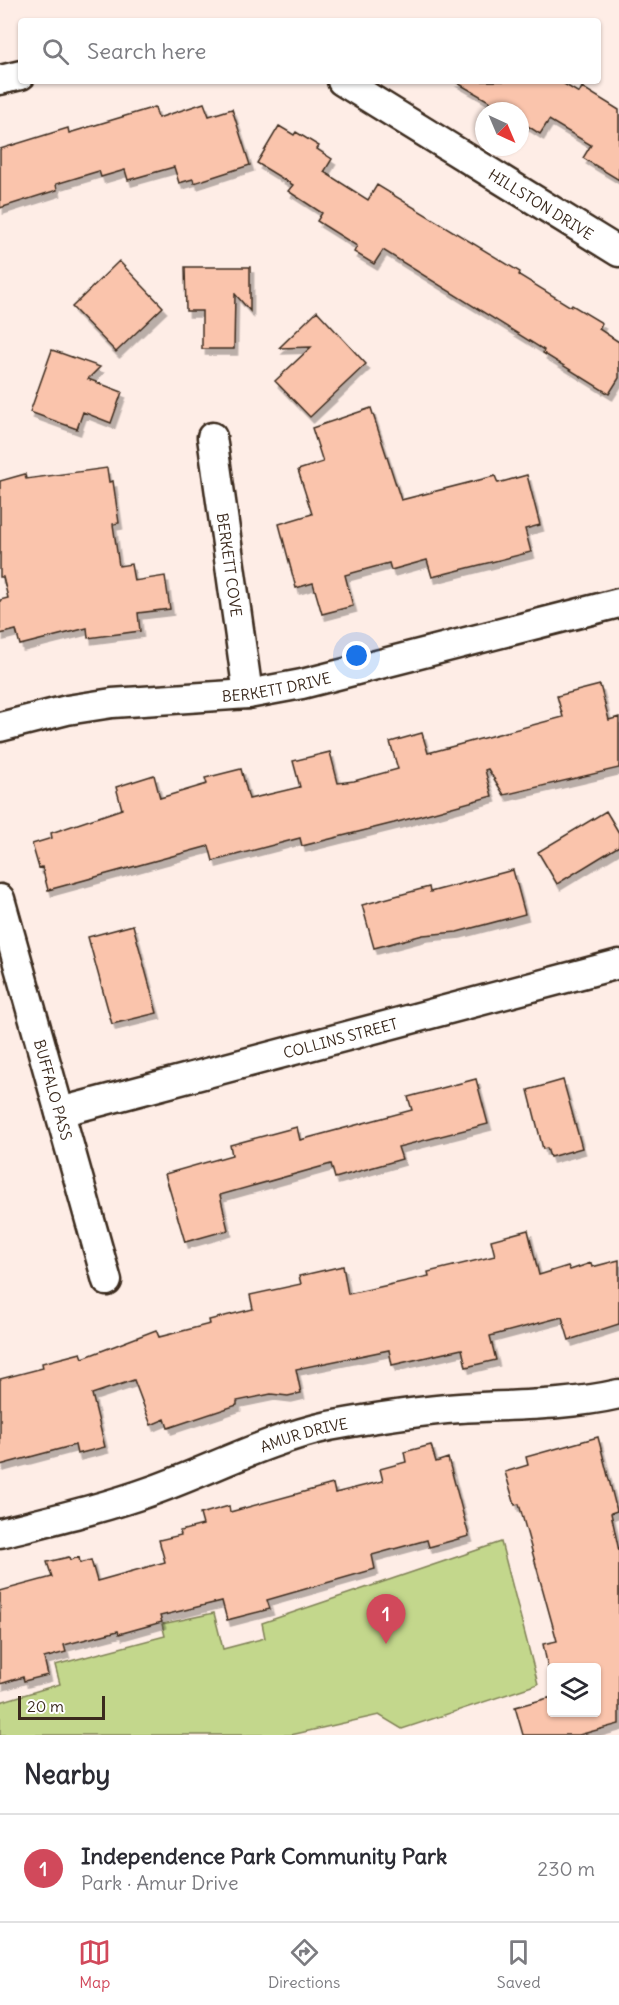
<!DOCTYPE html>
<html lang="en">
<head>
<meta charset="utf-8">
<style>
  :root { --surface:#fff; --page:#f7f7f7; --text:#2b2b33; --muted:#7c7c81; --line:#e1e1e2; --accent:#d1495b }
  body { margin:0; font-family:Delius,sans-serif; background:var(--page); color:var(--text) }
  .controls { position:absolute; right:18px; bottom:18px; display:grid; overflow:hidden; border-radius:6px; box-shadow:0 2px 4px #0004 }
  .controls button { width:54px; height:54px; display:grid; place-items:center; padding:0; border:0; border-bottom:2px solid var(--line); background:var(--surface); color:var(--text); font:30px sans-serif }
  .compass { position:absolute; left:475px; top:102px; width:54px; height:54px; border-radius:50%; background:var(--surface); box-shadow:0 2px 4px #0004; rotate:136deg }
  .scale { position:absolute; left:18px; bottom:15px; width:87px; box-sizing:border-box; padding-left:6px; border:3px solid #3b2a1e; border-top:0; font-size:16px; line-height:21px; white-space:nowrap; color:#3b2a1e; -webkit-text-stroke:4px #fff; paint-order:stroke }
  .you { position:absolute; left:357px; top:656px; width:21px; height:21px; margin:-15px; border:4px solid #fff; border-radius:50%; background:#1a73e8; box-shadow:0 0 0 9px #1a73e833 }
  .badge { display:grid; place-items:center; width:39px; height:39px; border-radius:50%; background:var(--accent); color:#fff; font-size:20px; font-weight:700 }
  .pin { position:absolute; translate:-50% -50px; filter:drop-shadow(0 2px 3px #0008) }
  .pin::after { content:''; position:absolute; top:32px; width:21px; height:18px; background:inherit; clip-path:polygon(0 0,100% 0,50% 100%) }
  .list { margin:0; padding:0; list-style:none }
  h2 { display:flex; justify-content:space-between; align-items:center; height:78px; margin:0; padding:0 24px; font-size:26px }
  h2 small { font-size:20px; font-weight:400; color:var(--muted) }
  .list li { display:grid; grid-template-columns:39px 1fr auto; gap:18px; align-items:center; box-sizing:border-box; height:108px; padding:0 24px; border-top:2px solid var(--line) }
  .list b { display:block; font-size:22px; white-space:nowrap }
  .list p { margin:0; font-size:20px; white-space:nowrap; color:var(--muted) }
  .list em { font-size:20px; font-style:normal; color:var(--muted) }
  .icon { flex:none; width:33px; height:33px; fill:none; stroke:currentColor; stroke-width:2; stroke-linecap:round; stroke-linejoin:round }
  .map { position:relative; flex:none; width:619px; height:1735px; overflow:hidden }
  .search { position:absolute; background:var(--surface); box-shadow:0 2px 4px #0004; left:18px; right:18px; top:18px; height:66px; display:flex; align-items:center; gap:15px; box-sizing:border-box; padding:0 21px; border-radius:6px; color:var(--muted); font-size:22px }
  .sheet { height:186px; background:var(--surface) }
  nav { display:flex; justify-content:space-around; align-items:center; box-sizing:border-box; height:84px; border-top:2px solid var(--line); background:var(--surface); font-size:16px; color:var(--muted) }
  nav a { display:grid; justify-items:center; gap:3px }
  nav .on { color:var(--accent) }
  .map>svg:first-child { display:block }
  .green { fill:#c3d78c; stroke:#7f8055; stroke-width:1.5 }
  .building { fill:#fac4ac; stroke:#3b2a1e; stroke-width:1.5; filter:url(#shadow) }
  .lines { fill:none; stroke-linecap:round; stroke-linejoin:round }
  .street-casing { stroke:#3b2a1e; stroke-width:33 }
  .street { stroke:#fff; stroke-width:28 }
  .labels { text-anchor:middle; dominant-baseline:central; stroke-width:4.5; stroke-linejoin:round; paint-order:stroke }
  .street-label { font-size:15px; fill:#3b2a1e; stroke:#fff }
</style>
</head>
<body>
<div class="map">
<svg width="619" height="1735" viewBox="0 0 619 1735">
  <defs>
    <filter id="shadow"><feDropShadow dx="3.5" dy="6" stdDeviation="0" flood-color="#0004"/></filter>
  </defs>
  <rect width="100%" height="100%" fill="#feede6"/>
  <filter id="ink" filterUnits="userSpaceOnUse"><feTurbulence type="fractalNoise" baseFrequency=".0167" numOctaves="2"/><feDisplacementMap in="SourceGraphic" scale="12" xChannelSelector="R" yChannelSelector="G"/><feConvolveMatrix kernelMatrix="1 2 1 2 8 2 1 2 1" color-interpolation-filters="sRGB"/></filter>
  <g filter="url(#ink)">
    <path class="green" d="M501 1542 538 1684 402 1729 379 1715 291 1735H0V1702L60 1684 55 1665 165 1636 162 1624 214 1613 223 1649 265 1638 262 1623Z"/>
    <path class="building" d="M454 81H559L579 93 582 87 619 110V180L583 158 591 145 549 120 540 134 520 121V111H506Z
      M204 103 209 116 232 109 250 165 194 183 193 179 179 183 174 167 128 180 125 170 101 177 99 171 56 184 57 190 0 208V149L68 128 69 133 155 107 158 118Z
      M279 126 294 135 296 132 319 146 317 149 332 159 324 172 368 200 377 185 520 272 519 275 571 307 572 305 602 323 599 329 619 342V378L609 394 543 353 544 350 383 250 374 264 354 252 357 246 317 221 322 213 288 191 293 185 257 163Z
      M119 261 163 307 116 352 72 307Z
      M185 267H250V311L235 294 234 349H202V311H186Z
      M317 311 366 364 310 417 275 381 311 347 279 348Z
      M52 350 100 367 88 379 122 392 111 423 83 412 77 429 30 412Z
      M371 408 401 500 495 476 498 483 527 475 540 525 525 529 531 552 432 577 427 560 391 570 389 563 345 575 353 606 322 614 313 583 296 588 279 524 312 514 298 470 323 462 312 428Z
      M107 468 109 482 113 481 119 523 113 524 119 566 131 564 134 581 165 576 170 609 138 613 140 631 88 638 87 628 20 645 16 630 0 634V600L8 598 3 577H0V481L25 474 26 479Z
      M600 685 609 720 619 717V768L504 795 488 769 485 770 492 796 394 823 302 846 300 838 213 861 209 846 48 890 42 867 39 868 32 844 52 838 51 833 122 809 116 787 154 775 160 798 207 784 205 778 241 769 249 799 300 787 293 761 330 752 338 783 354 781 398 769 390 742 422 733 428 753 491 736 563 717 557 696Z
      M606 811 619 833V846L557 884 538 852Z
      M513 870 525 914 457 932 423 935 374 948 362 905 429 887 430 892Z
      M133 925 157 1013 112 1024 88 937Z
      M476 1079 488 1124 398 1147 402 1159 335 1178 331 1164 220 1195 228 1230 185 1242 165 1174 232 1155 230 1145 297 1127 300 1140 412 1110 408 1097Z
      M563 1080 582 1148 550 1157 547 1148 543 1149 528 1090Z
      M528 1230 539 1275 568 1266 570 1270 591 1263 592 1267 619 1260V1324L569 1340 562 1317 490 1336 496 1360 466 1367 462 1349 392 1365 389 1350 296 1369 301 1393 288 1396 271 1394 237 1401V1405L168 1428 165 1419 151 1425 134 1380 92 1394 105 1447 77 1454 75 1445 0 1465V1379L43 1368 42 1363 81 1353 83 1358 156 1330 159 1337 210 1324 209 1320 253 1309 250 1295 301 1284 299 1276 343 1266 348 1294 429 1276 428 1272 495 1256 491 1240Z
      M598 1437 617 1511 611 1513 619 1551V1724L579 1735H523L515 1707 552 1697V1713H597V1668H548L543 1644 557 1641 519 1504 515 1505 505 1472 528 1465 526 1457Z
      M431 1445 436 1462 448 1458 469 1536 429 1547 427 1540 372 1555 375 1569 267 1600 270 1609 227 1620 222 1601 160 1616 162 1622 119 1634 118 1631 64 1645 66 1652 44 1658 48 1675 24 1681 23 1677 0 1684V1591L52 1577 47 1562 69 1557 70 1560 79 1557 80 1563 91 1560 97 1581 165 1562 159 1540 181 1535 180 1531 203 1525 200 1514 229 1506 230 1512 333 1484 335 1493 383 1481 380 1469 406 1462 404 1452Z"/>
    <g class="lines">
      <g class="street-casing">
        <g id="street">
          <path d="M0 80 21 75"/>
          <path id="s1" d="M342 81 619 252"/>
          <path id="s2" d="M212 437 248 694"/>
          <path id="s3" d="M0 727 67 710 112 703 248 694 302 684 619 603"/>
          <path id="s4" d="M0 899 107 1281"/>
          <path id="s5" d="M60 1112 619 964"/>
          <path id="s6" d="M0 1533C52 1520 104 1508 154 1490 212 1469 269 1439 329 1426 373 1418 417 1411 460 1408 513 1405 567 1406 619 1394"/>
        </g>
      </g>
      <use href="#street" class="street"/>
    </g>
  </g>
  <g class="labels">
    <g class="street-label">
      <text stroke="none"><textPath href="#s1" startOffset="234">HILLSTON DRIVE</textPath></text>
      <text stroke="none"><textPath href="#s2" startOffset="129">BERKETT COVE</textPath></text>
      <text stroke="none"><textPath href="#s3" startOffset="280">BERKETT DRIVE</textPath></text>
      <text stroke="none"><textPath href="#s5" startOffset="290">COLLINS STREET</textPath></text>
      <text stroke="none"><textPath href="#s4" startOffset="198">BUFFALO PASS</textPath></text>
      <text stroke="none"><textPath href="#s6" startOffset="320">AMUR DRIVE</textPath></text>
    </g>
  </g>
</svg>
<div class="controls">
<button><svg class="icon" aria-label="layers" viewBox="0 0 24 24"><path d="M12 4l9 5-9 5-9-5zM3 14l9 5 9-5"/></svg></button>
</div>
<svg class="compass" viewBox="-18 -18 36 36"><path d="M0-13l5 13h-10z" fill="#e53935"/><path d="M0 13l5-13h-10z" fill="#7c7c81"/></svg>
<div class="scale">20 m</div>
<div class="you"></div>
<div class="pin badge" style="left:386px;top:1644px">1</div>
<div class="search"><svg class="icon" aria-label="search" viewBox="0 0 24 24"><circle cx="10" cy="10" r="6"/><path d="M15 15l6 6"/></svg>Search here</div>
</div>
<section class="sheet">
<h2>Nearby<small></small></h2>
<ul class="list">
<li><span class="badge">1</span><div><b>Independence Park Community Park</b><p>Park · Amur Drive</p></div><em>230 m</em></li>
</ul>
</section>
<nav>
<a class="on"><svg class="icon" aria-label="map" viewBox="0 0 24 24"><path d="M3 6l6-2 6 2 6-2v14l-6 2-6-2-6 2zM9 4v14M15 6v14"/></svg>Map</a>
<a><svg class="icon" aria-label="directions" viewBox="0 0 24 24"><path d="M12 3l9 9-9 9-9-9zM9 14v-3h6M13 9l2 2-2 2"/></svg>Directions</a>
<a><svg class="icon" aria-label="saved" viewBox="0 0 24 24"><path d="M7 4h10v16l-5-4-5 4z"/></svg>Saved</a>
</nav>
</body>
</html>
